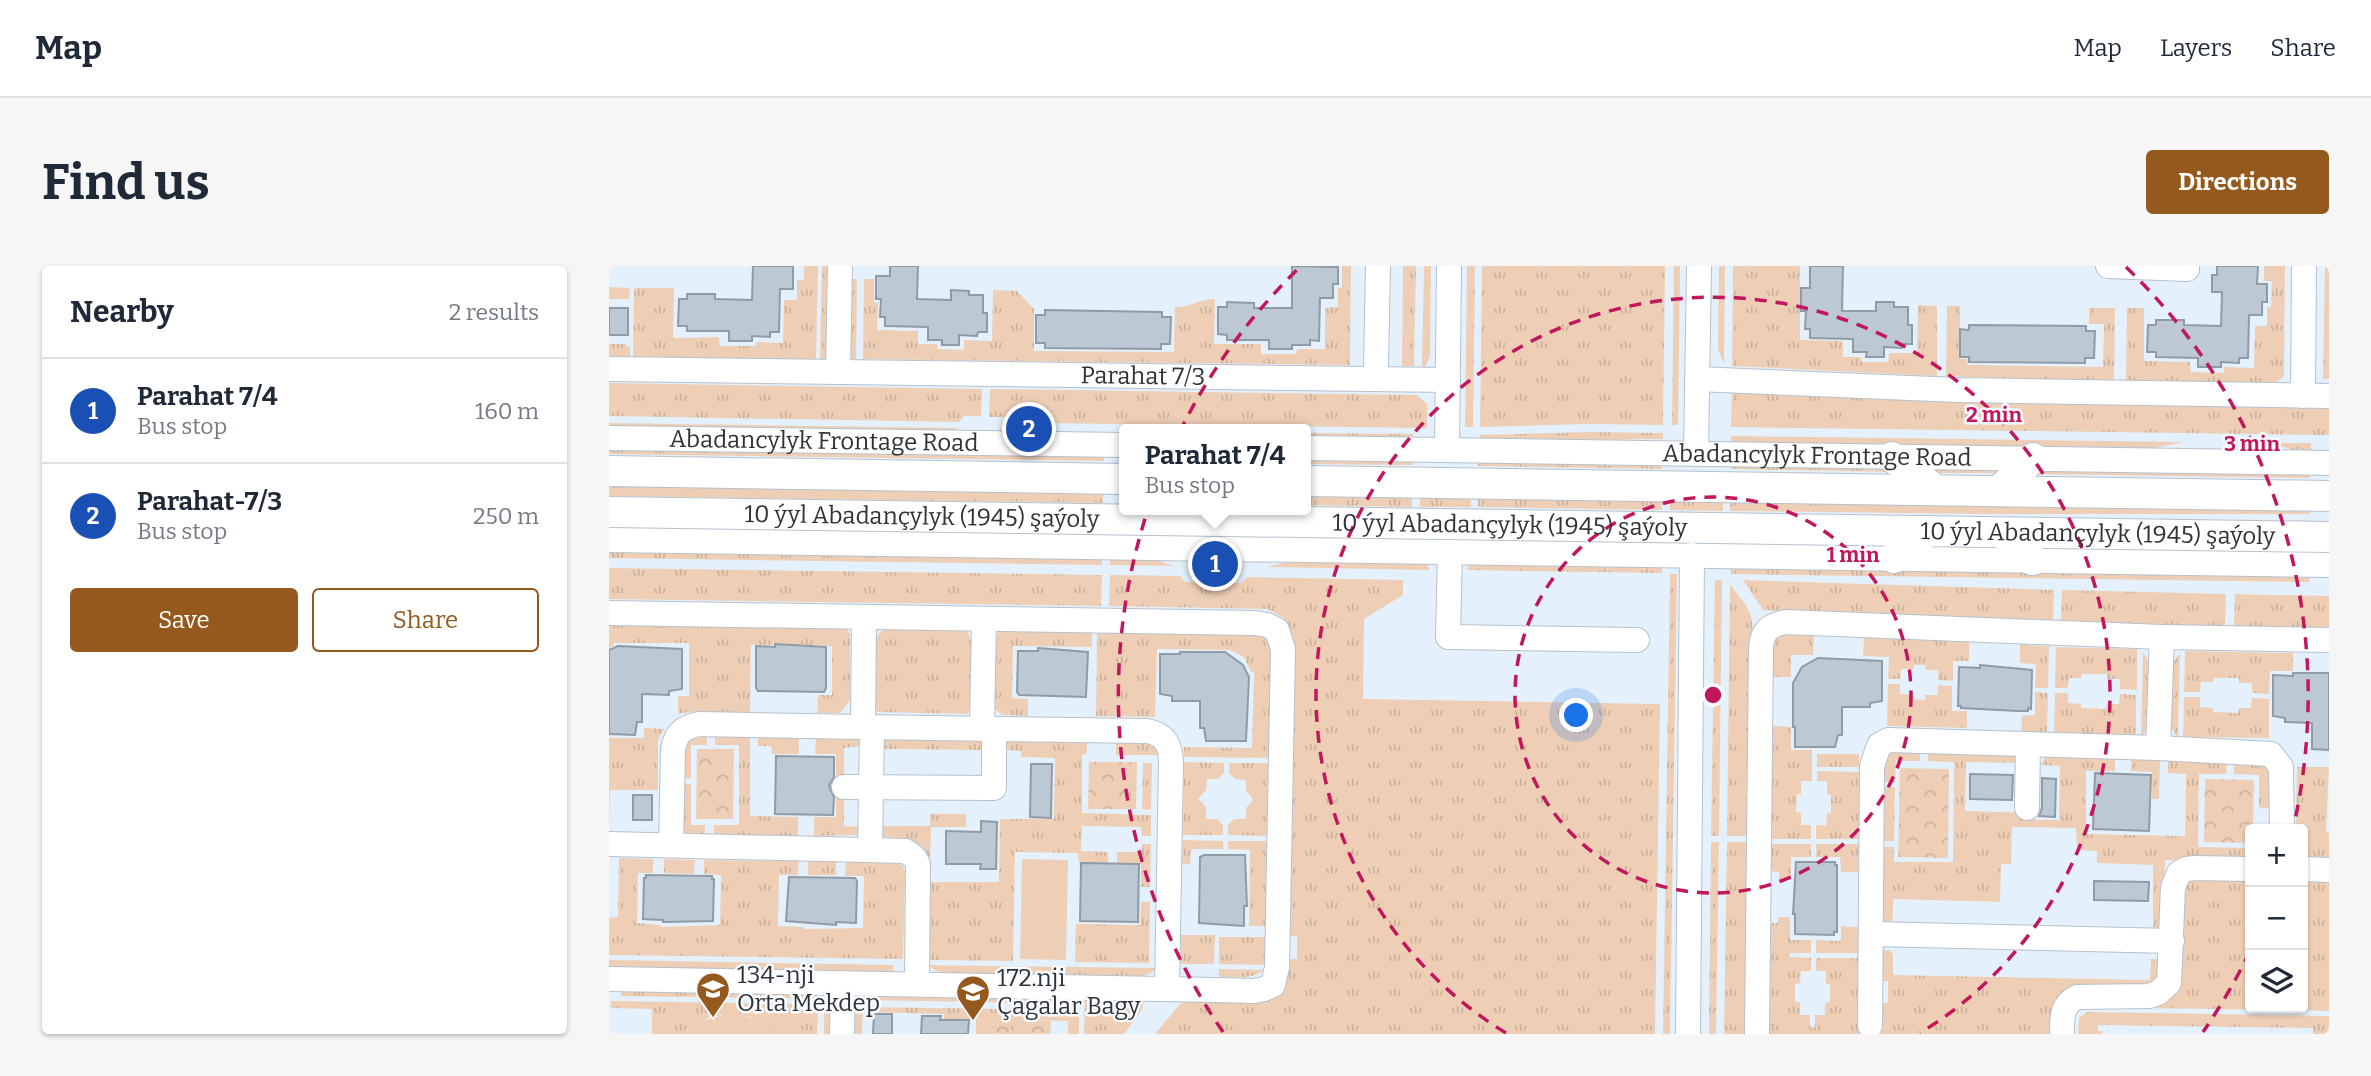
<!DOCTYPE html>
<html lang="en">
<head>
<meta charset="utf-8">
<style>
  :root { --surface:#fff; --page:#f6f6f7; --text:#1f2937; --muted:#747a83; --line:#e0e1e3; --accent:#96591d }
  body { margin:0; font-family:Bitter,serif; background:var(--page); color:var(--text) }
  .controls { position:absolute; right:21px; bottom:21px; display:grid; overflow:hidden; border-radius:7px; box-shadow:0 2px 5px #0004 }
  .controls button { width:63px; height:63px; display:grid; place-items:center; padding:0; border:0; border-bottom:2px solid var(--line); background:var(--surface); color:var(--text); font:35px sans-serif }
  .you { position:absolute; left:968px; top:450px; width:24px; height:24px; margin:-18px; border:5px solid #fff; border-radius:50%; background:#1a73e8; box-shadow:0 0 0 10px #1a73e833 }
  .badge { display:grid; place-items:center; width:46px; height:46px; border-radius:50%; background:var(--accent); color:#fff; font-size:23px; font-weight:700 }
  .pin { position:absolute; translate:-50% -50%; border:4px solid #fff; box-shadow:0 2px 7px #0006 }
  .popup { position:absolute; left:510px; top:158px; width:192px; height:91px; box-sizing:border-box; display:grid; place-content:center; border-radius:7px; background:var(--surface); filter:drop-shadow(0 2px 5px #0005); font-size:23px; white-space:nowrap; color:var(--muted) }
  .popup b { font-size:26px; color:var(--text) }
  .popup::after { content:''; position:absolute; left:50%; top:100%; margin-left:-14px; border:14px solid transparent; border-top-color:var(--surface) }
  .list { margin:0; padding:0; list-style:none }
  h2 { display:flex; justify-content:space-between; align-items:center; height:91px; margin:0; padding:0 28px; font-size:30px }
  h2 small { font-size:23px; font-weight:400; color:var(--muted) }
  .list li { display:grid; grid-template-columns:46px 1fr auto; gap:21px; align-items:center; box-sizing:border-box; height:105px; padding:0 28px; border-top:2px solid var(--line) }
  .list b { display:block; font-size:26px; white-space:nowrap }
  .list p { margin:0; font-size:23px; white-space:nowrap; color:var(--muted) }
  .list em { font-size:23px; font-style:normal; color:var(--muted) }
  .actions { display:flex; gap:14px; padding:21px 28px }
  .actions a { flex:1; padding:16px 0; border:2px solid var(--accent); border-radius:7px; text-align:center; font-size:24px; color:var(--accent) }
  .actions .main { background:var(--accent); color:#fff }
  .icon { flex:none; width:38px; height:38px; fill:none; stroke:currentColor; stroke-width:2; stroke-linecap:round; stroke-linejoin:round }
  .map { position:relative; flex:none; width:1720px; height:768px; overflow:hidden; border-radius:7px }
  header { display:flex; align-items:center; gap:42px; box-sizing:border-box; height:98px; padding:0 35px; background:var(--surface); border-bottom:2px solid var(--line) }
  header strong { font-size:33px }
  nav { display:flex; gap:38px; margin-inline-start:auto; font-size:24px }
  .intro { display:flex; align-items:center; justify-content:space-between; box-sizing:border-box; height:168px; padding:0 42px }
  h1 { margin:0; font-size:49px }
  .button { padding:18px 32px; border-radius:7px; background:var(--accent); color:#fff; font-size:24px; font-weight:700 }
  main { display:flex; gap:42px; padding:0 42px }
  aside { flex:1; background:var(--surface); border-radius:7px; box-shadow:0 2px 5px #0004 }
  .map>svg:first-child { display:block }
  .grass { fill:url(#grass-tufts) }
  .park { fill:url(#park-crowns) }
  .garden { fill:#eecfb6 }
  .building { fill:#bcc9d4; stroke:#8f9ba6; stroke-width:2 }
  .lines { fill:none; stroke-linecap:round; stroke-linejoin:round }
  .minor-casing { stroke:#b5c1cd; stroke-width:26 }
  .major-casing { stroke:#b5c1cd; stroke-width:32 }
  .minor { stroke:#fff; stroke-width:24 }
  .major { stroke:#fff; stroke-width:30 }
  .ring { fill:none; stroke:#c2185b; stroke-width:3.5; stroke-dasharray:12 9 }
  .labels { text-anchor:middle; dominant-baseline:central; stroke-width:5; stroke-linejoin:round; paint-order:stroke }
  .street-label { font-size:24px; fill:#2e3337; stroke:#fafcff }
  .poi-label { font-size:24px; fill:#2e3337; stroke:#fafcff; text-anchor:start }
  .centre { fill:#c2185b; stroke:#fafcff; stroke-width:3.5 }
  .ring-label { font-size:21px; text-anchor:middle; font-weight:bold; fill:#c2185b; stroke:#fafcff; stroke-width:5; stroke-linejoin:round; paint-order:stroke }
</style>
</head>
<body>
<header>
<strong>Map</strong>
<nav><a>Map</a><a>Layers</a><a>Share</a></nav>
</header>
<div class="intro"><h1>Find us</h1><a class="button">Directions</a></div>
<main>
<aside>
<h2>Nearby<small>2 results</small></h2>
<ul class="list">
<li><span class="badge" style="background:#1a4fb4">1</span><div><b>Parahat 7/4</b><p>Bus stop</p></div><em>160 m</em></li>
<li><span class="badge" style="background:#1a4fb4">2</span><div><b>Parahat-7/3</b><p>Bus stop</p></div><em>250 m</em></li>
</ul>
<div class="actions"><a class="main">Save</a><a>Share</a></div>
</aside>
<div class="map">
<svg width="1720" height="768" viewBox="0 0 1720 768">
  <defs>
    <pattern id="grass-tufts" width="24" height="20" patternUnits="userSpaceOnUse" patternTransform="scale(1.75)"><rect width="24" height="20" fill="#eecfb6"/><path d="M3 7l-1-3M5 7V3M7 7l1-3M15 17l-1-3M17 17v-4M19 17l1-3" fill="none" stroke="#ccb29d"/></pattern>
    <pattern id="park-crowns" width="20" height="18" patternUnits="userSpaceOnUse" patternTransform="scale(1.75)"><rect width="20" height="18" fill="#eecfb6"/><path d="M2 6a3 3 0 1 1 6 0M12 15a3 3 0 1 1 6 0" fill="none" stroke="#ccb29d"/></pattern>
  </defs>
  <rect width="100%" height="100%" fill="#e4f1fc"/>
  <path class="grass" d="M195 0H209L207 94 24 91 25 22H65L64 72 110 71 111 80H147V76L174 77 175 34H188V14H195Z
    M213 0H220L218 93 216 95 211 94Z
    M733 0H742L741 99 254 93 255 13H265V36L269 37 268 64 309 65V78H328V83L355 84V74L383 75 384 24 408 25 425 43V85L565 86 566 41C582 41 592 33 606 33L605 78H652V88H687L688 83H716V42L729 41V22H733Z
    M794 0H807L805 100H793Z
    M815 0H822L821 90 816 101 813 100Z
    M858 0H866L864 161H856Z
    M873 0H1056L1054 159 980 158 871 161Z
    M1065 0H1071L1069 159H1063Z
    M1110 0H1116L1115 98 1109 83Z
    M1124 0H1191V74L1234 75V91H1252L1253 96H1279L1280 87H1308L1309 39 1328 40V110L1123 100Z
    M1655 0H1676L1675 107 1674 111 1665 118 1517 116 1518 42H1535V95L1581 96 1582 106 1615 107V101L1645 102 1646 60H1658V41H1662L1663 15H1655Z
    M1716 0H1720V113H1714Z
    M242 13H248L247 93H243L241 83Z
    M0 21 21 22 20 33H0Z
    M1338 40H1351V93H1358L1359 99 1494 101 1495 58H1480V42H1506L1505 116 1337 110Z
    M0 78H17L18 81H21V91L0 90Z
    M0 117 373 123 372 150H355L350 156 0 150Z
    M381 123 808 129 818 138V162L431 157 428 151H380Z
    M1123 126 1720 143V169L1122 161Z
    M0 157 350 162 331 167 0 164Z
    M980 166 1054 167V173L871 175V169Z
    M697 167 804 168V175L697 174Z
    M1122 170 1575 176 1545 182 1122 176Z
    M1655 177H1702V184L1682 183Z
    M0 180 495 187V195L0 188Z
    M697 190 804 191V199L697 198Z
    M870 192 1054 195 1053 203 869 200Z
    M1122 196 1265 198 1284 206 1122 203Z
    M1402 200 1394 206 1386 207H1330L1313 202Z
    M1434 204H1701V212L1427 208Z
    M0 217 494 223V237L0 230Z
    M697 226 803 227V241L697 239Z
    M811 227 862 228V241H811Z
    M869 228 1054 230 1053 244 869 241Z
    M1061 230 1114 231V245L1061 244Z
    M1121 231 1701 243V248H1377L1121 245Z
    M0 284 493 291V299L0 292Z
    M501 291 544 293 565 300 501 299Z
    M686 294 818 297 821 304 658 301Z
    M861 298 1053 299V307L858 304Z
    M1122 300 1700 308V316L1122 308Z
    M0 302 493 309 492 340 0 333Z
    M1061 308H1068L1061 768H1054Z
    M501 309 571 310 576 316 633 317 638 311 794 314V329L755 353 754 433 1051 438 1046 768H546L570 739 579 734H646L680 693H688V670H680L684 371 675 352 658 343 500 340Z
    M1106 314H1113L1110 570H1102Z
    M1134 314 1445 324 1444 356 1154 344Z
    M1121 318C1136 339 1150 349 1140 376L1138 570H1118Z
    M1453 324 1617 328 1616 361 1452 356Z
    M1626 328 1720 330V362L1625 361Z
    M0 358 238 362 241 368V434L231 447H208L209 429H223V380L164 377V379H142L141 446H80L69 448V430H80V377H5L4 380 0 382Z
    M281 362 355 364 360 368 363 377 362 440 358 448 268 446 265 438 266 373 271 366Z
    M393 363 483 364V381L404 380 403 432 419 433V450L393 449 386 443 387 372 390 365Z
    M488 364 655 367 663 379 662 492 575 491V481L643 482 645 406H642L635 391 621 384 548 383 546 451 487 450Z
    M1175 369H1205L1204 389H1182V411H1162L1165 374Z
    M1255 371 1360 376V395H1344V415L1329 414V404H1317L1316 399H1305V403H1292L1291 413H1279L1280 391 1254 390Z
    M1411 379 1440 380 1439 422H1426L1427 398 1411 397Z
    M1447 381 1528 383V424L1511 423V413H1498V408H1473L1472 412H1460L1459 422H1446Z
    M1576 385 1684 387V405H1661L1660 428 1643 427V417H1630V412H1605L1604 416H1592L1591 426H1575Z
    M1534 386 1540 396 1538 464 1532 471Z
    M1571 387 1569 472 1562 461 1564 397Z
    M1279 418H1291V428L1304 429 1305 433 1316 434V429H1329V419L1343 420V445H1358V462L1278 460Z
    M1426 426 1439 427 1438 467 1412 466 1413 450 1426 449Z
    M1446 427H1459V437L1472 438V442L1497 443 1498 438H1510L1511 428 1527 429V471L1445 467Z
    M1575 431H1591V441L1604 442V446L1629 447 1630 442H1642L1643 432 1660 433V472L1574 471Z
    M1162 460 1182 461V484H1203V515H1192V528H1188L1187 546 1192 547V559H1202V573H1161Z
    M35 462 55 463 49 474V524H1L0 561V472H35Z
    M98 469V479H82V512H73L76 474Z
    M106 469H141V550L189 551V570L105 569V559H130V479H106Z
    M149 469H190V488H163L162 480H149Z
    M207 469 251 471V480L235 482V517H227V488H206Z
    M273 472H373V484L277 483 273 482Z
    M397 474H478V488L473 489V547L542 549V570H533L532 561 473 560 472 585 499 586V597H470L469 587 406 586 404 695 318 694 319 616H390L391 553H445L446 492 412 491V485L396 484Z
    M507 474 544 476 552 489H507Z
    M1311 482V495H1287L1286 516H1274C1274 483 1282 483 1311 482Z
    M1319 483 1407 489 1410 497 1357 496 1356 545 1426 547V554H1450L1451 500 1432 499 1437 489 1506 492V505H1477V568L1576 570 1577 508 1559 507V493L1618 494 1617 508H1590L1589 581 1641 582V595L1556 594 1555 660 1553 663H1544V599L1488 597V585L1468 584 1467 562 1403 561 1402 598H1392L1391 636 1284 633V652L1279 658 1272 655V581H1285V596H1344L1345 496 1319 495Z
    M1208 488H1250V501H1208Z
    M1522 492 1551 493 1550 533H1543V506L1522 505Z
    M1625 494 1652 496 1663 504 1664 542H1650V509L1625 508Z
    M575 496 615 497V507L609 513H598L597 524 589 533 597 541V553H608L614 559V569H574Z
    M534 497H543L542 544 533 543Z
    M620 497H662L661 570 619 569V559L625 553H637V542L645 534 637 525V514L626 513 620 507Z
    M1688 501H1720L1717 566 1720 567V592H1694V563H1687Z
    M1208 505 1250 506V573H1207V559L1217 560 1218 547H1222V529L1218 528V515H1208Z
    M73 518H82V559H96V569H77L73 564Z
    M1274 521H1286L1285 575H1273Z
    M227 526H235V560L250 561V569L205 570V551H227Z
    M321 548H357V561H322L321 595 300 574 270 570 274 560H321Z
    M574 574 614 575V583H582L581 598H573Z
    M619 575H661L659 660H640L641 584 619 583Z
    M1102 576H1110L1107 768H1100Z
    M1118 576H1138L1136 768H1115Z
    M533 578H542L541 621H532V598L508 597V586H532Z
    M1161 578H1202V591H1182V613H1170V606L1161 605Z
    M1207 578H1250L1249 606H1232L1231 591H1207Z
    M10 592 44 593V607H29L28 657 51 659 52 661 111 659 112 609 95 608V594L190 595 189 609H170L169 660 195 661 196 663 254 662 255 610H236L237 596 289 597 294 600 296 605 294 693 0 689V652L9 651Z
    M55 593 86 594 85 608 55 607Z
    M199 595 227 596V609H199Z
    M1583 613H1641V742H1694V614H1720V745L1540 742 1554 738 1574 627 1578 617Z
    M532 636H541L540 697 466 696 467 658 531 659Z
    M1169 651H1181V674H1202V687H1181V691L1202 692V705H1192L1191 717 1186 718V736H1191V749H1201V761H1206V749H1216V737L1221 736V718H1217V705H1207V692H1249L1248 761 1269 762 1270 737H1279V715H1271L1274 684H1280L1284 688V709L1541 714 1542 693 1554 694 1553 710 1545 719H1475L1442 768H1159L1161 657H1169Z
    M1232 660 1249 661V687H1207V674L1232 675Z
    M572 669H606L605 698H572Z
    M610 671H659L657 699 610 698Z
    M0 694 284 699V706L0 701Z
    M318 699 547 702V704L536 710 338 707 327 705Z
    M610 703 655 704C643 714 625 711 610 711Z
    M12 724 212 728 214 731V733L12 730Z
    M252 728 471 731 470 738 254 734 253 768H246V734Z
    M476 731 535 733 533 744 515 768H475Z
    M215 733H217L221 738 220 768H215Z
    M2 735 209 738 208 768H171L155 757 142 751 115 749 101 751 71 768H43V743L2 742Z
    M259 741 470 744V768H459V755L408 754 407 768H401V754L349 753 348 768H335V748L259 746Z
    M1478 746 1720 750V768H1704V762L1489 759V765H1493V768H1469L1470 752Z"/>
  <path class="park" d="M88 483H125L124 553H87Z
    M480 496H528L527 543H479Z
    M1291 502 1340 503 1339 592 1289 591Z
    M1596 513 1645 514 1644 563H1641V577L1595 576Z
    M367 753 401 754V768H367Z
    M407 754 442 755 441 768H407Z"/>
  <path class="garden" d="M413 593 459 594 457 694 411 693Z
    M115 749C136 749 155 753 171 768H71L89 756Z"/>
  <path class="building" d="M144 0H184V23H171L170 66H161V71L143 70V75H120V65H78V60H69L70 33H78V28H106V33L143 34Z
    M281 0H309L308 33 342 34V24L360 25V29H374V47H378V66H369L368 70 350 69V79H333V74H319V61L276 60V51H271L272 33H267V10H281Z
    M683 0 729 1V18H724V32H711L710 75 701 74V79H683V83H660V74H618V69L609 68V41H618V36L645 37V42H683Z
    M1201 0H1234L1233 45H1267V36H1285V41H1299V59H1303V78H1293V82L1275 81V91H1257L1258 86H1244V73L1201 72V63H1196L1197 45H1192V22H1201Z
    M1608 0H1649L1648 18H1658V36H1653V49H1640L1639 92H1630V97L1612 96V101H1589V92L1547 91V86H1538L1539 59H1547V54H1575V59L1612 60 1613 26H1603V9H1608Z
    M0 42H19V69H0Z
    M436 44 553 46V51H562L561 78H552V83L436 82V77H427V49H436Z
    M1360 59 1477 60V65H1486L1485 92H1476V97L1360 96V91H1351V63L1360 64Z
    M166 378 217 381V422L215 426 149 425 147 422V380L166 381Z
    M9 380 73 383V423L60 425V429L33 428V456H28L26 469 0 468V384Z
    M429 382 479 386 477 431 410 429 408 426 409 385H429Z
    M571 386H616L634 399 640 411 637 475H597L595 462H591V435H563V430L551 428V388H571Z
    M1209 392 1273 395V435L1261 437V441H1233V469H1229L1226 481H1186V461H1184V417L1193 401Z
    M1371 399 1423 404 1422 443 1419 442V445H1409L1352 442V440H1349L1350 401 1371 402Z
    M1684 407H1720V484L1703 483V457L1676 456V452L1664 450V409L1684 410Z
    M167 490 225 491V511L220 520 225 531 224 549 166 548Z
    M422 498H443L442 552 421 551Z
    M1486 507 1542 509 1540 565 1484 563Z
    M1361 508 1404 509 1403 534 1361 533Z
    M1433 512 1447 513 1446 551 1430 550 1433 542Z
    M24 529H43V554H24Z
    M372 555 388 556 387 603H371L372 598H337V565L372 566Z
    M595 589H636L638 640H635V660L590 657 591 591Z
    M1187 596H1226V599H1228V666H1225V669L1186 668V648H1184Z
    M472 597 530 598 529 656 471 655Z
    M37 609 103 610V613H105L104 655 54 656V654L34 653 35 612H37Z
    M180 611 246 612 248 615 247 657 227 656V659L177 655Z
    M1485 615 1540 616 1539 635 1485 634Z
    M265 748H283V768H264Z
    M313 750H332L331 754H360L359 768H312Z"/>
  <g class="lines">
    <g class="minor-casing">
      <g id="minor">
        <path d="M1499 0 1578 3V0"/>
        <path d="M767 101 769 0"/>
        <path id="s1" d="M0 103 839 114"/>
        <path d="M229 106 231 0"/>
        <path d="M1088 113 1349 124 1720 130"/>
        <path d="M1694 130 1695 0"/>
        <path id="s2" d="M0 172 515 179"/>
        <path id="s3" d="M697 182 1720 197"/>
        <path d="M838 184 840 0"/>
        <path d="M1087 188 1090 0"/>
        <path d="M0 274 1720 299"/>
        <path d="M841 286 839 371 1028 374"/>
        <path d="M0 347 646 357 658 359 668 364 674 383 668 701 664 719 655 723 645 725 607 724 0 713"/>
        <path d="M255 351 254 461 538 465C555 468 561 477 562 494L558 723"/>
        <path d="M373 463 375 353"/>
        <path d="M1549 482 1553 371"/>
        <path d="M235 521 385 522V463"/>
        <path d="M1418 542 1419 478"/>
        <path d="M0 578 297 585 305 591 309 598 308 718"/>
        <path d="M62 579 64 483C67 467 74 461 90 458L254 461"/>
        <path d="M261 583 263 461"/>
        <path d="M1694 603 1720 604"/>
        <path d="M1262 668 1563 675"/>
        <path d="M1261 760 1263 500 1270 479 1279 474 1549 482 1662 488 1672 501 1673 563"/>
        <path d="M233 768 234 717"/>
        <path d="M1079 768 1083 289"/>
        <path d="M1148 768 1152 382C1153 365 1160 359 1177 356L1553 371 1720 374"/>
        <path d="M1453 768C1453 752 1452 739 1468 731L1540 730 1549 727 1560 717 1564 621 1570 607 1577 603 1586 602 1641 603"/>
      </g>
    </g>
    <g class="major-casing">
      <g id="major">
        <path d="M1283 191 1327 224"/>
        <path d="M0 205 515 213"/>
        <path d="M697 215 1720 230"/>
        <path d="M1390 225 1424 192"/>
        <path id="s4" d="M0 246 1720 271"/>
        <path d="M1394 267 1424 294"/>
        <path d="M1285 292 1319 265"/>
      </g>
    </g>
    <use href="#minor" class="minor"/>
    <use href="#major" class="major"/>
  </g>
  <g class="ring">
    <circle cx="1104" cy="429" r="198"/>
    <path d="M897 767A397 397 0 1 1 1311 767"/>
    <path d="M1641 685A595 595 0 0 1 1594 766M614 766A595 595 0 0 1 691 1M1517 1A595 595 0 0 1 1684 563"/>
  </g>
  <defs>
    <g id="school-pin" transform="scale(1.75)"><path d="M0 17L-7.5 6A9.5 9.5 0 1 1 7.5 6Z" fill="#96591d" stroke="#fafcff"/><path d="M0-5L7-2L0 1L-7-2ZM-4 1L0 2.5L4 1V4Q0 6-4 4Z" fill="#fff"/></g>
  </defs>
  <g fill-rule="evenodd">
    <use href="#school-pin" x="104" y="723"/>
    <use href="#school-pin" x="364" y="726"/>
  </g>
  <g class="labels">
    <g class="street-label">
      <text stroke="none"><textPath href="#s1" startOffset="534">Parahat 7/3</textPath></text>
      <text stroke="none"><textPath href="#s2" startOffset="215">Abadancylyk Frontage Road</textPath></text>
      <text stroke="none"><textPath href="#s3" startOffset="511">Abadancylyk Frontage Road</textPath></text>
      <text stroke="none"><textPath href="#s4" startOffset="313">10 ýyl Abadançylyk (1945) şaýoly</textPath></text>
      <text stroke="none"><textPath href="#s4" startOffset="901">10 ýyl Abadançylyk (1945) şaýoly</textPath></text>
      <text stroke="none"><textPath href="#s4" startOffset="1489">10 ýyl Abadançylyk (1945) şaýoly</textPath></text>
    </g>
    <g class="poi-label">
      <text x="128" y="709">134-nji<tspan x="128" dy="28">Orta Mekdep</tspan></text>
      <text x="388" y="712">172.nji<tspan x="388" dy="28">Çagalar Bagy</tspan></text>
    </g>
  </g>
  <circle cx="1104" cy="429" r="10" class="centre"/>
  <g class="ring-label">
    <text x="1385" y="156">2 min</text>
    <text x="1643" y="185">3 min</text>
    <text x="1244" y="296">1 min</text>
  </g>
</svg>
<div class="controls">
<button>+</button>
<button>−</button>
<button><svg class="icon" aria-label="layers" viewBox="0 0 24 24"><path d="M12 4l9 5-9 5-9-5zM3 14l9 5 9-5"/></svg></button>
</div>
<div class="you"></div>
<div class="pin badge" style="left:606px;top:298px;background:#1a4fb4">1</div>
<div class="popup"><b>Parahat 7/4</b>Bus stop</div>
<div class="pin badge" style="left:420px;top:163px;background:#1a4fb4">2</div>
</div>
</main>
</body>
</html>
